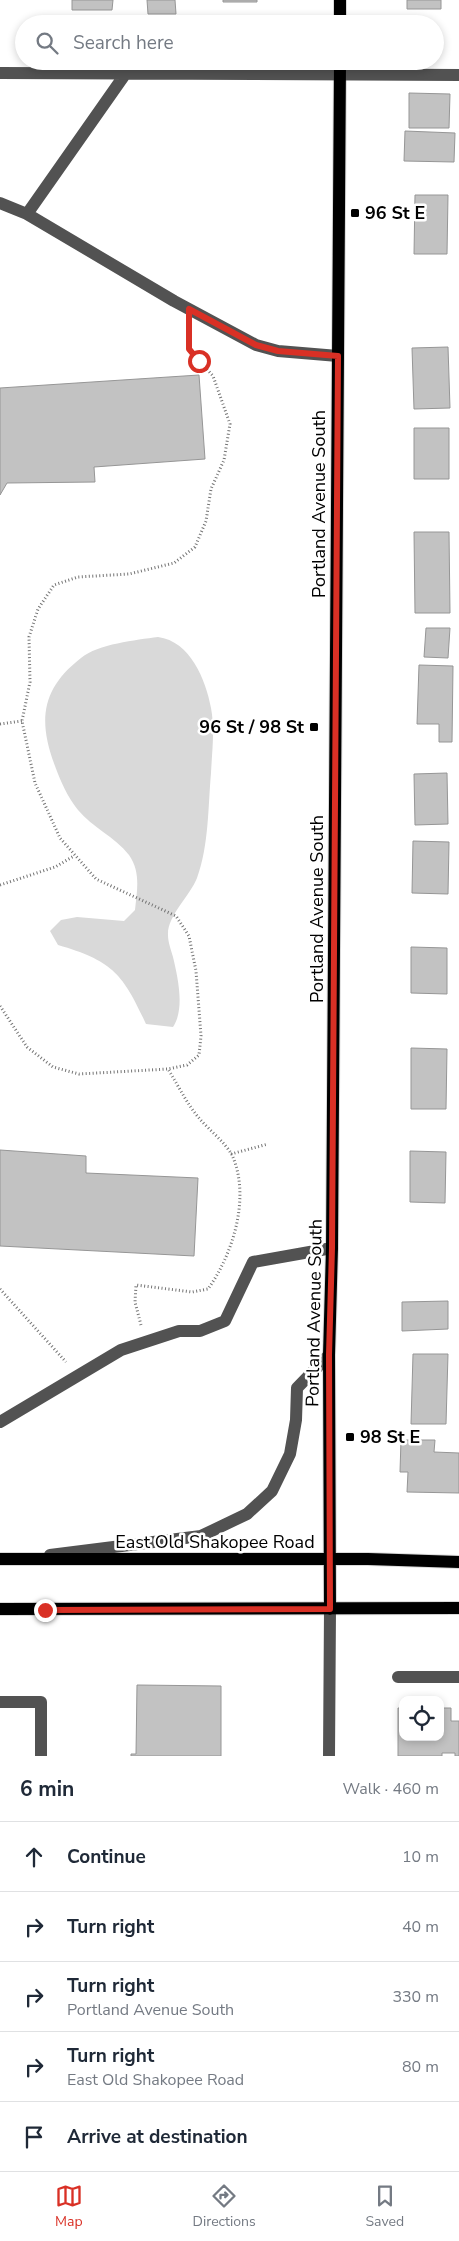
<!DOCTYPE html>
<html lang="en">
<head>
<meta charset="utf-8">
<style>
  :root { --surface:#fff; --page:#f6f6f7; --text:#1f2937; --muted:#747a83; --line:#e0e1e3; --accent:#d93025 }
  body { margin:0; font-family:"Nunito Sans",sans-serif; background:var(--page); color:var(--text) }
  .controls { position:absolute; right:15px; bottom:15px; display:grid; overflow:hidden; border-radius:10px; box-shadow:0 2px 8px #0003 }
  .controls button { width:45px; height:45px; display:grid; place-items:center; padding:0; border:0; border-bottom:1px solid var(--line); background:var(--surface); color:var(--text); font:25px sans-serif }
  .stop { position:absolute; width:15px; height:15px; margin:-11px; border:4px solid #d93025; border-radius:50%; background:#fff }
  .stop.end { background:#d93025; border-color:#fff; box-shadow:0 1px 5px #0008 }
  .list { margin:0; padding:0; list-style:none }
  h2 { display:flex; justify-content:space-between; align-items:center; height:65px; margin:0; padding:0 20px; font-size:21px }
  h2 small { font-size:16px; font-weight:400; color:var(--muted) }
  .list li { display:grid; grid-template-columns:32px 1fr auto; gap:15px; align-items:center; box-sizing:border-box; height:70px; padding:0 20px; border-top:1px solid var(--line) }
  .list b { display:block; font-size:19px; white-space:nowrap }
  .list p { margin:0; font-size:16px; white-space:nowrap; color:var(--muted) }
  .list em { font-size:16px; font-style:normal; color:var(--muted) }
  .icon { flex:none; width:28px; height:28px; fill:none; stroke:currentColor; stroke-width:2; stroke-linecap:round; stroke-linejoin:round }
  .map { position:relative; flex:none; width:459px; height:1756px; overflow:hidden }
  .search { position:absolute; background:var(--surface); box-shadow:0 2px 8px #0003; left:15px; right:15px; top:15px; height:55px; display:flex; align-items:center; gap:12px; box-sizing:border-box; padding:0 18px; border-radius:28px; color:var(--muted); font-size:19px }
  .sheet { height:415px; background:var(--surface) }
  nav { display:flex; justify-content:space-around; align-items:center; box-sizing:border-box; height:70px; border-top:1px solid var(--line); background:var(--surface); font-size:14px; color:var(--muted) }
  nav a { display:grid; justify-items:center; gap:2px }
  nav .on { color:var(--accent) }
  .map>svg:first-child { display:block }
  .green { fill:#d9d9d9 }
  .building { fill:#c2c2c2; stroke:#969696 }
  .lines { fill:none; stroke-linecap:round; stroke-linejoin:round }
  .major-casing { stroke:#dbdbdb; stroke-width:14 }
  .path { stroke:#747474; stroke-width:3; stroke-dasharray:1 2.5; stroke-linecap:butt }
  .minor { stroke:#525252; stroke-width:12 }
  .major { stroke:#000; stroke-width:12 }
  .route { stroke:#d93025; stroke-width:6 }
  .poi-dot { fill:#000; stroke:#fff; stroke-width:2 }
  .labels { text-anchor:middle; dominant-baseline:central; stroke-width:5; stroke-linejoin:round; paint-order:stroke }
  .poi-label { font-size:18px; font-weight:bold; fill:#000; stroke:#fff; text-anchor:start }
  .street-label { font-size:18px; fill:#000; stroke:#fff }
</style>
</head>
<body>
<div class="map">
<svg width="459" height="1756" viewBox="0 0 459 1756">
  <rect width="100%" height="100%" fill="#fff"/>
  <path class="green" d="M158 637C190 641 206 680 211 708 215 729 212 752 211 773 208 807 209 845 197 878 190 896 167 916 168 935 168 942 171 950 173 957 178 978 185 1009 173 1027L146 1024C123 974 113 961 58 945L50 931 61 920 77 917 124 921 135 910C137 891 141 872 129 855 115 837 92 827 78 810 67 796 61 782 55 766 38 721 41 689 81 658 98 644 136 640 158 637Z"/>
  <path class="building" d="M72 0H113L112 10H72Z
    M147 0H175L176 14H148Z
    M223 0H257V2H223Z
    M407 0H441V9H407Z
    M409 93 450 94 449 128H409Z
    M405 131 455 133 454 162 404 161Z
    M415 195H448L447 254H414Z
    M448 347 450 408 414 409 412 348Z
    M199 375 205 459 94 467 95 482 7 483 0 495V388Z
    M414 428H449V479H414Z
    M414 532H449L450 613H415Z
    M426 628H450L448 658 424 657Z
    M419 665 453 666 452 742H439V724H417Z
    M447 773 448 824 415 825 414 774Z
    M413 841 449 842 448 894 412 893Z
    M411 947 447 948V994L411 993Z
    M411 1048 447 1049 446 1109H411Z
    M0 1150 86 1156V1173L198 1178 194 1256 0 1246Z
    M410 1151 446 1152 445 1203 410 1202Z
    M448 1301V1329L402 1331V1302Z
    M413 1354H448L446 1424H411Z
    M401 1440H435L434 1452 459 1453V1493L407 1492 408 1472H400Z
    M137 1685 221 1686V1756H131V1754H136Z
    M398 1708H403V1737H440V1708H451V1721H459V1756H455V1753H442V1756H398Z"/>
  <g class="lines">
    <g class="major-casing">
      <path id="major" d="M340 24V0
        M0 1559H368L459 1562
        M0 1609 459 1608
        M330 1609 329 1355 332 1248 340 61"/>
    </g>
    <path class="path" d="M0 724 22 721
      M0 885 55 867 74 856
      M0 1006 27 1047 53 1067 79 1074 168 1069 187 1065 199 1055 201 1036 196 971 189 936 176 916 96 879 60 838 35 783 22 721 30 682 29 637 38 609 54 585 78 577 129 574 174 563 195 547 206 521 211 489 224 460 230 424 213 376 189 349V330
      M231 1154 268 1144
      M0 1289 66 1362
      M141 1325 135 1302 136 1285 192 1292 208 1289C233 1254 251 1197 232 1155 225 1142 209 1130 199 1118 187 1104 178 1085 168 1069"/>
    <path class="minor" d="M0 73 459 75
      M0 203 27 214 174 301 256 345 278 351 338 356
      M27 214 126 73
      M0 1422 121 1350 179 1331H200L225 1321 253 1262 332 1248
      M50 1555 201 1536 247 1514 272 1491 290 1454 296 1420 297 1388 329 1355
      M398 1677H459
      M0 1702H41V1756
      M329 1756 330 1609"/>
    <use href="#major" class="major"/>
  </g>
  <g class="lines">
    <path class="route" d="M45 1610 330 1609 329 1355 332 1248 338 356 278 351 256 345 189 309V349L199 361"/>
  </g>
  <g class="poi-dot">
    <rect x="350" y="208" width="10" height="10" rx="2.5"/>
    <rect x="309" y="722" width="10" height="10" rx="2.5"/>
    <rect x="345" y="1432" width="10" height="10" rx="2.5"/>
  </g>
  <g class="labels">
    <g class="poi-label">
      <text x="365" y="213">96 St E</text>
      <text x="304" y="727" text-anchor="end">96 St / 98 St</text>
      <text x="360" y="1437">98 St E</text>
    </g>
    <g class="street-label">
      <text transform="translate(319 504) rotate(-90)">Portland Avenue South</text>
      <text transform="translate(317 909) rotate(-90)">Portland Avenue South</text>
      <text transform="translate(314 1313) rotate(-89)">Portland Avenue South</text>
      <text x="215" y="1542">East Old Shakopee Road</text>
    </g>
  </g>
</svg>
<div class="controls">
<button><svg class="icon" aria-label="locate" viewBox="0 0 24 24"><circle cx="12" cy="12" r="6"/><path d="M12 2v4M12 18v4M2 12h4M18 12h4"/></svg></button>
</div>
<div class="stop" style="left:199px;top:361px"></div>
<div class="stop end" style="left:45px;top:1610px"></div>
<div class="search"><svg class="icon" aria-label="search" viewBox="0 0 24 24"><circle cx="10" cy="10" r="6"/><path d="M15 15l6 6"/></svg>Search here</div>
</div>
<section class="sheet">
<h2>6 min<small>Walk · 460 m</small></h2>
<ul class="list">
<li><svg class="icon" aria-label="ahead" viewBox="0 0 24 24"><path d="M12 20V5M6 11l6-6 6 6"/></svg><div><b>Continue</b></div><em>10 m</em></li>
<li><svg class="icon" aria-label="right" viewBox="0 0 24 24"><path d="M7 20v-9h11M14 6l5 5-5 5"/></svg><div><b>Turn right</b></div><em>40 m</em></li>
<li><svg class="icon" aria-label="right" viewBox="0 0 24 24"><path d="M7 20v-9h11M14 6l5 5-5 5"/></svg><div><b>Turn right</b><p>Portland Avenue South</p></div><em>330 m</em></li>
<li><svg class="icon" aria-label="right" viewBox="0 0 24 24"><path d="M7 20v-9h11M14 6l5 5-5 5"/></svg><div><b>Turn right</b><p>East Old Shakopee Road</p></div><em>80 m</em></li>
<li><svg class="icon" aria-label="arrive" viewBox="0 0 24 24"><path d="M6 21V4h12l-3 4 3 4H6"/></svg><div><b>Arrive at destination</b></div></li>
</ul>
</section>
<nav>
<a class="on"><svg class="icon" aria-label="map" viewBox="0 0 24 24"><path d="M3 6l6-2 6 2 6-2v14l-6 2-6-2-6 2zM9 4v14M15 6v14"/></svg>Map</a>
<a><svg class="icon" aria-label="directions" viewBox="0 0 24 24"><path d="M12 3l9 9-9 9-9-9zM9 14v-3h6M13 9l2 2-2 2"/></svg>Directions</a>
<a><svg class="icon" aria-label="saved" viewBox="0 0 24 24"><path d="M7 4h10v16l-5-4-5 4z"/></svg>Saved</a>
</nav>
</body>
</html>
